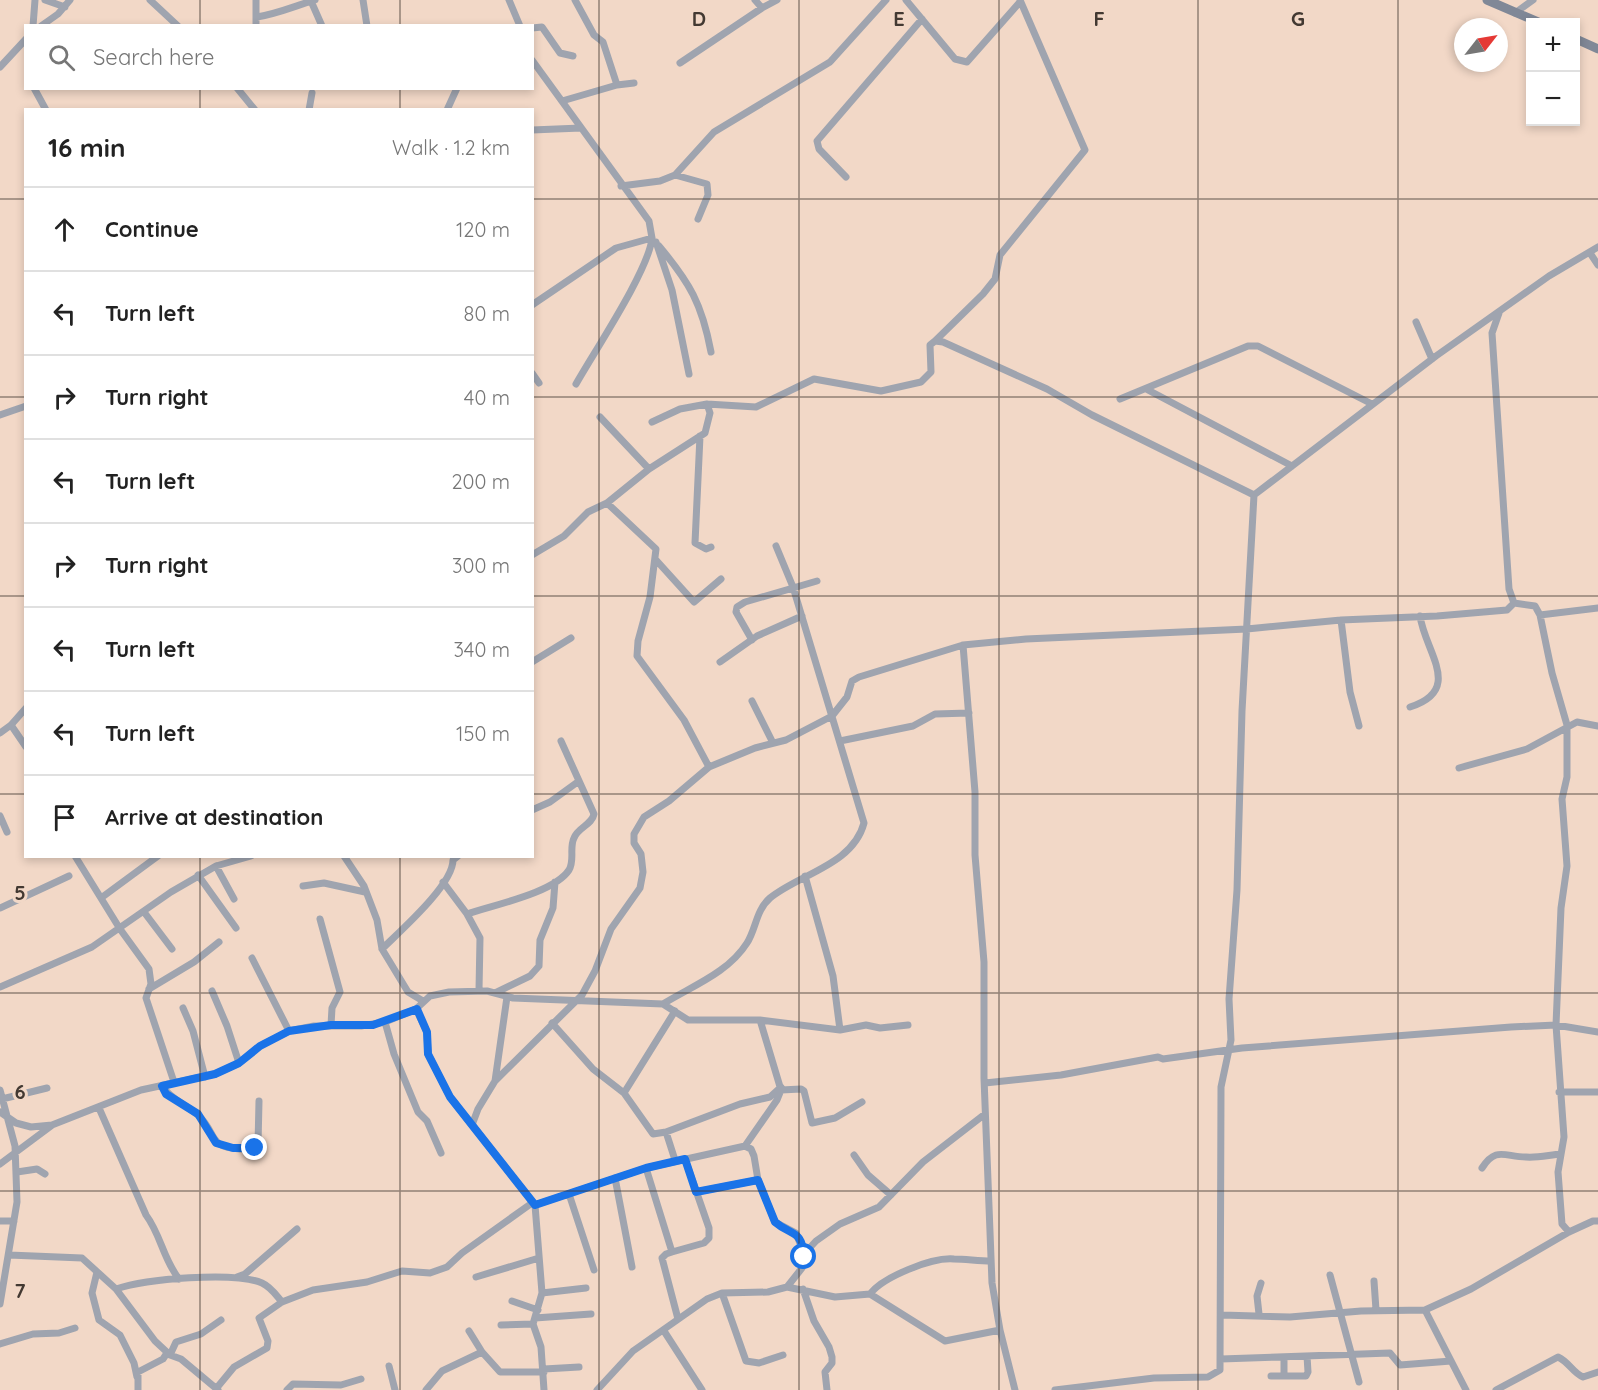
<!DOCTYPE html>
<html lang="en">
<head>
<meta charset="utf-8">
<style>
  :root { --surface:#fff; --page:#f2f2f2; --text:#222; --muted:#767676; --line:#e0e0e0 }
  body { margin:0; font-family:Quicksand,sans-serif; background:var(--page); color:var(--text) }
  .controls { position:absolute; right:18px; top:18px; display:grid; overflow:hidden; border-radius:0px; box-shadow:0 3px 9px #0003 }
  .controls button { width:54px; height:54px; display:grid; place-items:center; padding:0; border:0; border-bottom:2px solid var(--line); background:var(--surface); color:var(--text); font:30px sans-serif }
  .compass { position:absolute; left:1454px; top:18px; width:54px; height:54px; border-radius:50%; background:var(--surface); box-shadow:0 3px 9px #0003; rotate:59deg }
  .stop { position:absolute; width:18px; height:18px; margin:-14px; border:4px solid #1a73e8; border-radius:50%; background:#fff }
  .stop.end { background:#1a73e8; border-color:#fff; box-shadow:0 2px 6px #0008 }
  .list { margin:0; padding:0; list-style:none }
  h2 { display:flex; justify-content:space-between; align-items:center; height:78px; margin:0; padding:0 24px; font-size:26px }
  h2 small { font-size:20px; font-weight:400; color:var(--muted) }
  .list li { display:grid; grid-template-columns:39px 1fr auto; gap:18px; align-items:center; box-sizing:border-box; height:84px; padding:0 24px; border-top:2px solid var(--line) }
  .list b { display:block; font-size:22px; white-space:nowrap }
  .list em { font-size:20px; font-style:normal; color:var(--muted) }
  .icon { flex:none; width:33px; height:33px; fill:none; stroke:currentColor; stroke-width:2; stroke-linecap:round; stroke-linejoin:round }
  .map { position:relative; flex:none; width:1598px; height:1390px; overflow:hidden }
  .search { position:absolute; background:var(--surface); box-shadow:0 3px 9px #0003; left:24px; top:24px; width:510px; height:66px; display:flex; align-items:center; gap:15px; box-sizing:border-box; padding:0 21px; border-radius:0px; color:var(--muted); font-size:22px }
  .panel { position:absolute; background:var(--surface); box-shadow:0 3px 9px #0003; left:24px; top:108px; width:510px; height:750px; border-radius:0px }
  .map>svg:first-child { display:block }
  .lines { fill:none; stroke-linecap:round; stroke-linejoin:round }
  .street { stroke:#9fa4af; stroke-width:7 }
  .secondary { stroke:#808897; stroke-width:9 }
  .route { stroke:#1a73e8; stroke-width:8 }
  .grid { fill:none; stroke:#433932; stroke-width:1.5; stroke-opacity:0.55 }
  .grid-label { font-size:20px; text-anchor:middle; font-weight:bold; fill:#433932; stroke:#f2d8c7; stroke-width:6; stroke-linejoin:round; paint-order:stroke }
</style>
</head>
<body>
<div class="map">
<svg width="1598" height="1390" viewBox="0 0 1598 1390">
  <rect width="100%" height="100%" fill="#f2d8c7"/>
  <g class="lines">
    <path class="street" d="M45 0 65 7
      M150 0 178 26
      M256 0V26
      M363 0 367 26
      M509 0 520 26
      M575 0 594 35 603 42 617 85
      M755 0 762 8 777 0
      M906 0 955 59 967 62 1019 3
      M311 1 322 26
      M1515 13 1533 0
      M257 17C277 14 295 6 315 0
      M33 26 35 0
      M41 26 58 14 70 0
      M532 28 542 27 560 53 573 56
      M532 60 649 221 652 238 616 248 532 305
      M680 63 762 8
      M0 67 26 39
      M34 88 46 110
      M237 88 255 110
      M562 101 617 85 634 83
      M309 110 312 93
      M447 110 457 88
      M532 130 581 128
      M675 175 707 184 708 195 698 219
      M846 177 819 149 817 141 922 19
      M621 186 660 181 675 175 714 132 830 62 886 0
      M656 242 672 290 689 374
      M659 246C690 283 702 304 711 352
      M1590 253 1598 265
      M1499 313 1492 333 1509 589 1514 603 1535 606 1540 615 1552 673 1567 725V777L1562 799 1567 866 1561 908 1556 1025 1564 1137 1558 1172 1562 1224 1569 1232
      M1416 322 1432 359
      M935 341 983 294 995 279 1000 255 1085 150 1020 0
      M532 373 539 383
      M576 384C594 352 649 270 652 238
      M1148 390 1292 466
      M1120 399 1248 346H1258L1372 404
      M0 415 26 406
      M600 417 649 469
      M652 422 680 409 707 404
      M700 436 695 543 706 549 711 547
      M607 503 656 549 650 597 638 641 637 656 684 720 709 767
      M532 555 564 536 588 512 607 503 649 469 705 433 710 413 707 404 756 407 814 379 881 391 921 382 931 372 930 345 935 341 943 342 1047 389 1092 415 1254 495
      M656 560 694 602 721 579
      M1540 615 1598 608
      M1341 620 1350 692 1359 726
      M752 640 736 612 737 607 745 602 817 581
      M532 662 571 638
      M720 662 757 636 802 616
      M752 701 773 743
      M1410 707C1464 690 1425 652 1420 616
      M11 725 26 747
      M0 733 11 725 26 708
      M840 741 913 726 935 714 969 713
      M1459 768 1527 749 1577 722 1598 726
      M532 810 550 802 579 781
      M0 816 7 832
      M75 856 120 929 149 969 151 984 146 998 174 1082
      M344 856 364 886 377 920 382 949 408 992 423 1001
      M198 875 236 928
      M805 876 833 976 840 1030
      M443 882 467 914 480 938 479 990
      M303 886 324 883 365 892
      M101 898 158 856
      M234 899 216 866 251 856
      M0 908 69 876
      M144 912 172 949
      M467 914C493 905 554 893 569 870 575 860 569 848 574 838 578 827 592 825 594 814L561 741
      M320 919 340 992 332 1008 331 1025
      M382 949C400 931 453 885 453 860L458 856
      M252 958 289 1031
      M0 987 92 947 171 892 216 866
      M149 989 194 962 219 942
      M212 991 227 1026 239 1063
      M495 993 530 976 539 966 540 940 553 908 555 882
      M663 1004C692 986 728 973 747 943 756 929 756 910 770 898 799 874 853 865 864 823L793 587 776 546
      M183 1008 193 1031 205 1077
      M416 1009 427 1032 428 1054 450 1097 535 1205 542 1293 533 1324 541 1347 544 1390
      M760 1020 781 1090 801 1089 804 1091 812 1123 835 1118 862 1102
      M385 1022 394 1054 418 1112 427 1121 441 1153
      M552 1023 593 1069 624 1093 653 1134 666 1132 675 1160
      M495 1081 582 995 595 971 611 929 640 888 643 872 641 854 634 843V834L644 817 669 801 709 767 755 748 786 740 832 716 847 697 852 681 859 677 963 645
      M985 1083 1061 1075 1158 1057 1163 1059 1242 1048 1511 1027 1556 1025 1598 1032
      M162 1086C171 1100 187 1105 199 1116 217 1133 208 1148 240 1149 247 1149 253 1149 258 1145L259 1101
      M0 1090 15 1146 17 1202 0 1304
      M1559 1092H1598
      M624 1093 675 1011
      M2 1099 47 1088
      M99 1108 146 1215C161 1235 163 1259 179 1279
      M0 1112 16 1123 31 1127 52 1125 141 1090 215 1074 239 1063 260 1046 289 1031 314 1026H361L385 1022 416 1009 430 996 449 992 487 991 513 998 663 1004 688 1020H760L840 1030 866 1025 880 1028 908 1025
      M472 1125 478 1109 495 1081 507 997
      M666 1132 740 1104 770 1097 781 1087
      M745 1146 777 1100 781 1090
      M854 1155 868 1175 891 1195
      M0 1164 51 1126
      M646 1168 672 1252 666 1254 662 1258 678 1319
      M1482 1168C1496 1146 1505 1157 1526 1157 1537 1158 1549 1155 1561 1154
      M17 1172 37 1169 45 1174
      M615 1178 632 1267
      M696 1192 758 1180
      M569 1194 594 1270
      M535 1205 646 1168 745 1146 751 1149 754 1156 758 1180 775 1222 796 1233 804 1254 802 1268 787 1287 768 1292 722 1293 707 1299 633 1351 597 1390
      M0 1221H14
      M672 1252 704 1243 709 1238V1228L685 1159
      M804 1254 816 1241 840 1224 879 1207 923 1162 985 1114
      M9 1255 82 1258 116 1289C146 1279 233 1271 262 1283 271 1287 276 1295 282 1302
      M97 1272 92 1293 99 1320 120 1335 134 1363 137 1377
      M1330 1275 1359 1382
      M237 1277 245 1274 297 1229
      M476 1277 539 1258
      M1374 1281 1376 1310
      M787 1287 835 1297 870 1294 945 1341 1000 1330
      M116 1289 155 1341 170 1355 181 1359 218 1390
      M803 1289 814 1321 829 1347 832 1357V1363L825 1372 827 1390
      M542 1293 586 1288
      M722 1293 746 1361 759 1363 783 1355
      M870 1294C883 1277 932 1257 954 1259 966 1259 978 1261 991 1261
      M512 1301 538 1310
      M1425 1310 1466 1390
      M1259 1314 1257 1296 1261 1283
      M1222 1315 1290 1317 1361 1311 1425 1310 1471 1289 1569 1232 1593 1221H1598
      M535 1318 591 1314
      M501 1325 533 1324
      M469 1331 482 1352
      M664 1331 702 1390
      M0 1344 33 1334 59 1333 75 1328
      M170 1355 176 1342 201 1334 221 1320
      M1284 1357V1376
      M1221 1359 1390 1353 1400 1365 1451 1361
      M389 1366 395 1390
      M544 1369 579 1367
      M1271 1376H1306L1308 1372 1307 1356
      M138 1390V1372L163 1359 167 1353
      M215 1390 234 1367 267 1348 268 1341 259 1318 282 1302 313 1290 367 1282 402 1271 430 1273 447 1267 462 1253 532 1203
      M287 1390 293 1384 341 1385 361 1379
      M426 1390 442 1371 482 1352 500 1372H544
      M1015 1390 1000 1330 992 1283 984 1078V962L975 855V792L963 645 1026 639 1247 629 1341 620 1437 616 1507 610 1514 603
      M1055 1390 1154 1378 1208 1377 1220 1370 1221 1087 1231 1040 1229 999 1237 890 1242 711 1254 495 1436 356 1549 276 1598 247
      M1496 1390 1558 1357C1569 1362 1573 1373 1583 1377L1598 1372"/>
    <path class="secondary" d="M1487 0 1538 22
      M1576 39 1598 49"/>
  </g>
  <g class="lines">
    <path class="route" d="M255 1148H233L216 1143 198 1114 166 1094 162 1086 215 1074 239 1063 260 1046 289 1031 331 1025H373L417 1009 427 1032 428 1054 450 1097 535 1205 646 1168 685 1159 696 1192 758 1180 775 1222C791 1236 802 1229 804 1257"/>
  </g>
  <path class="grid" d="M200 0V26M400 0V26M599 0V1390M799 0V1390M999 0V1390M1198 0V1390M1398 0V1390M200 88V110M400 88V110M0 199H26M532 199H1598M0 397H26M532 397H1598M0 596H26M532 596H1598M0 794H26M532 794H1598M200 856V1390M400 856V1390M0 993H1598M0 1191H1598"/>
  <g class="grid-label">
    <text x="699" y="26">D</text>
    <text x="899" y="26">E</text>
    <text x="1099" y="26">F</text>
    <text x="1298" y="26">G</text>
    <text x="20" y="900">5</text>
    <text x="20" y="1099">6</text>
    <text x="20" y="1298">7</text>
  </g>
</svg>
<div class="controls">
<button>+</button>
<button>−</button>
</div>
<svg class="compass" viewBox="-18 -18 36 36"><path d="M0-13l5 13h-10z" fill="#e53935"/><path d="M0 13l5-13h-10z" fill="#767676"/></svg>
<div class="stop" style="left:804px;top:1257px"></div>
<div class="stop end" style="left:255px;top:1148px"></div>
<div class="search"><svg class="icon" aria-label="search" viewBox="0 0 24 24"><circle cx="10" cy="10" r="6"/><path d="M15 15l6 6"/></svg>Search here</div>
<section class="panel">
<h2>16 min<small>Walk · 1.2 km</small></h2>
<ul class="list">
<li><svg class="icon" aria-label="ahead" viewBox="0 0 24 24"><path d="M12 20V5M6 11l6-6 6 6"/></svg><div><b>Continue</b></div><em>120 m</em></li>
<li><svg class="icon" aria-label="left" viewBox="0 0 24 24"><path d="M17 20v-9H6M10 6l-5 5 5 5"/></svg><div><b>Turn left</b></div><em>80 m</em></li>
<li><svg class="icon" aria-label="right" viewBox="0 0 24 24"><path d="M7 20v-9h11M14 6l5 5-5 5"/></svg><div><b>Turn right</b></div><em>40 m</em></li>
<li><svg class="icon" aria-label="left" viewBox="0 0 24 24"><path d="M17 20v-9H6M10 6l-5 5 5 5"/></svg><div><b>Turn left</b></div><em>200 m</em></li>
<li><svg class="icon" aria-label="right" viewBox="0 0 24 24"><path d="M7 20v-9h11M14 6l5 5-5 5"/></svg><div><b>Turn right</b></div><em>300 m</em></li>
<li><svg class="icon" aria-label="left" viewBox="0 0 24 24"><path d="M17 20v-9H6M10 6l-5 5 5 5"/></svg><div><b>Turn left</b></div><em>340 m</em></li>
<li><svg class="icon" aria-label="left" viewBox="0 0 24 24"><path d="M17 20v-9H6M10 6l-5 5 5 5"/></svg><div><b>Turn left</b></div><em>150 m</em></li>
<li><svg class="icon" aria-label="arrive" viewBox="0 0 24 24"><path d="M6 21V4h12l-3 4 3 4H6"/></svg><div><b>Arrive at destination</b></div></li>
</ul>
</section>
</div>
</body>
</html>
